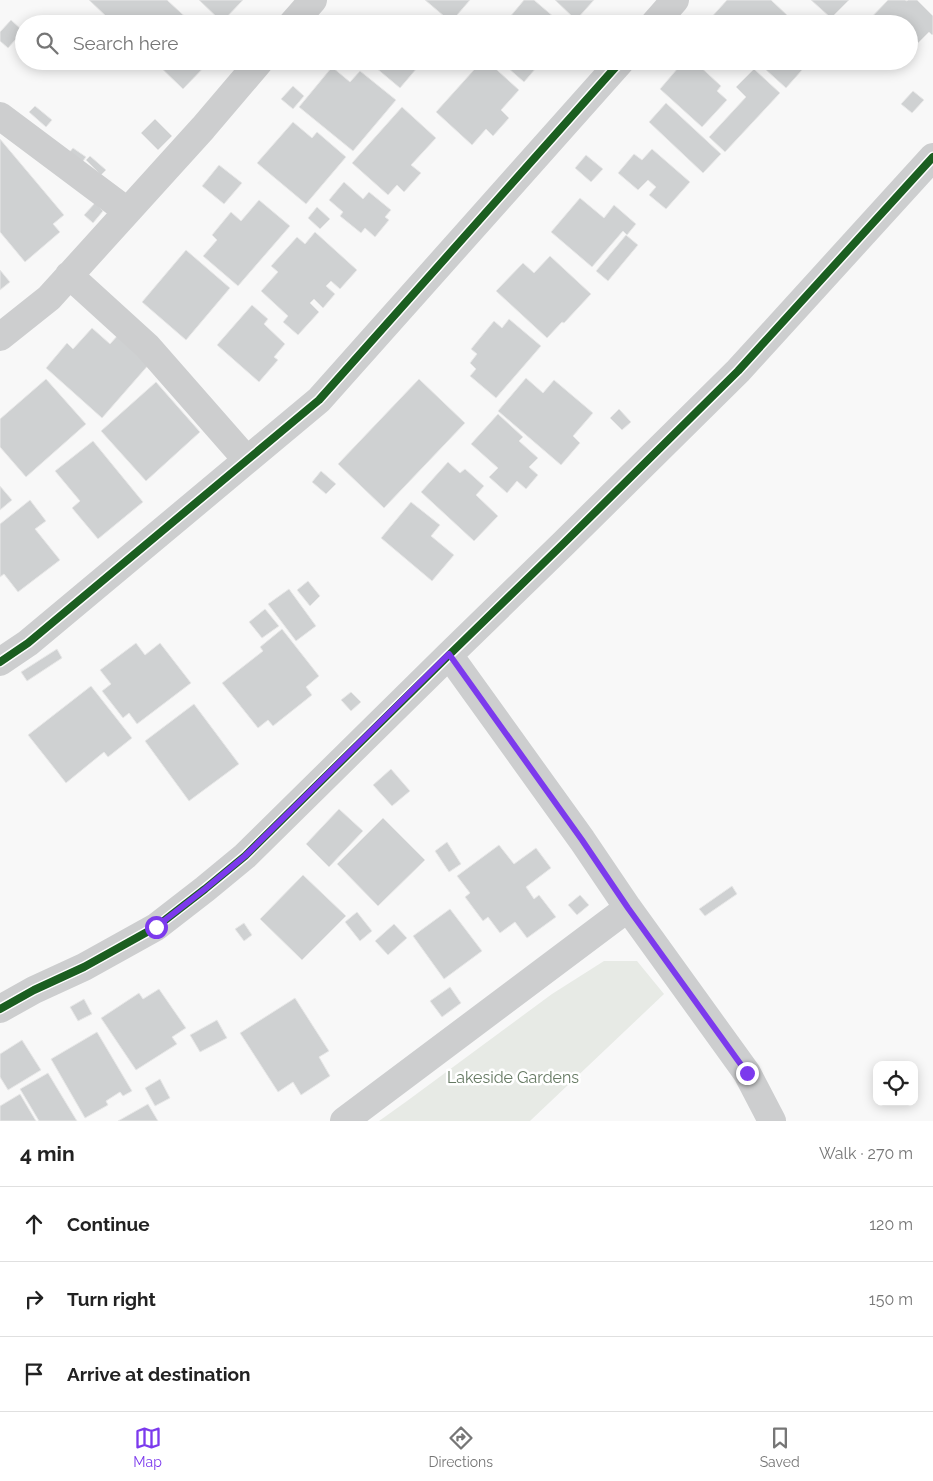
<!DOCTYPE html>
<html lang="en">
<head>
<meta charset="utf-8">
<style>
  :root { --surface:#fff; --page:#f2f2f2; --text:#222; --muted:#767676; --line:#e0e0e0; --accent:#7c3aed }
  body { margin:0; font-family:Raleway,sans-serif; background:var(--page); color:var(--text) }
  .controls { position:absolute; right:15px; bottom:15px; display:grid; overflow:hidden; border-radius:10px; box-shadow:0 2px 12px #0003 }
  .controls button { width:45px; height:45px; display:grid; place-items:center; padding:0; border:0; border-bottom:1px solid var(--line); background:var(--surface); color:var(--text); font:25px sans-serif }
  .stop { position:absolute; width:15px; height:15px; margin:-11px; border:4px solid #7c3aed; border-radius:50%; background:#fff }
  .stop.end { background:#7c3aed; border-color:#fff; box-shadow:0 1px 5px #0008 }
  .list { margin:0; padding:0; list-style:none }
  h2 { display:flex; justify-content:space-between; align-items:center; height:65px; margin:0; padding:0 20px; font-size:21px }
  h2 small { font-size:16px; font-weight:400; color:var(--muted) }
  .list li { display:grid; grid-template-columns:32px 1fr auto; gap:15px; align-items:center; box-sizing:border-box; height:75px; padding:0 20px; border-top:1px solid var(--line) }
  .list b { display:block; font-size:19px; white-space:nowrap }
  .list em { font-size:16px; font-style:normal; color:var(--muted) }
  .icon { flex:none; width:28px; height:28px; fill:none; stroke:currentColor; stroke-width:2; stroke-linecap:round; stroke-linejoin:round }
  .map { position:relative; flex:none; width:933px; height:1121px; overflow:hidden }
  .search { position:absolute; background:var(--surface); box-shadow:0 2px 12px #0003; left:15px; right:15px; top:15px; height:55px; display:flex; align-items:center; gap:12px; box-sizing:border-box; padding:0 18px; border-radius:28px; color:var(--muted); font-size:19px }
  .sheet { height:290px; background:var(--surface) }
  nav { display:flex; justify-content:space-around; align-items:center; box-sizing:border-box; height:70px; border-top:1px solid var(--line); background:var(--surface); font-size:14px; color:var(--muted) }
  nav a { display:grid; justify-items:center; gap:2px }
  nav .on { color:var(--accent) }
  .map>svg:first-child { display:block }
  .green { fill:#e7eae5 }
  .building { fill:#cfd1d2; stroke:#e8e8e8 }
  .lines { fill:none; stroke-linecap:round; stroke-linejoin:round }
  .minor { stroke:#cdcecf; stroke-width:28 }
  .cycleway-casing { stroke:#fff; stroke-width:11 }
  .cycleway { stroke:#1b5e20; stroke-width:8 }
  .route { stroke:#7c3aed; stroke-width:6 }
  .labels { text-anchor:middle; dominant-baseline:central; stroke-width:5; stroke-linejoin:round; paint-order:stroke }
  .park-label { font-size:16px; fill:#667a63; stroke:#fff }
</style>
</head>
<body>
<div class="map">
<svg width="933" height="1121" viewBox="0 0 933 1121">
  <rect width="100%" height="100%" fill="#f8f8f8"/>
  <path class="green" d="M604 961H637L664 994 530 1121H379L407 1101 552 994Z"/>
  <path class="building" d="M89 0H167L193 24H107L104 21 108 18Z
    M199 0H243L222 22Z
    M425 0H470L451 22Z
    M524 0H534L562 24H504Z
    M555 0H594L576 20Z
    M727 0H771L788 16 781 24H711L708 21Z
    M811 0H849L831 18Z
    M888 0H905L907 1 908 0H917L933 16V34L932 35 929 32 909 52V24H865Z
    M11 20 23 31 8 48 0 41V32Z
    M154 61H210L183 89Z
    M380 61H423L400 88 375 67Z
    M482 61H487L519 90 501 110 509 118 493 136 486 129 472 145 436 112Z
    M500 61H542L524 82Z
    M684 61H694L721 86 717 91 727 100 702 127 660 89Z
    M772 61H810L786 88 765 69Z
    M892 61H907L900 68Z
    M332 67 350 82 360 71 396 100 353 151 299 107Z
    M754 69 780 93 725 152 709 137 746 97 736 87Z
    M293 86 304 96 293 109 281 99Z
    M913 91 924 100 912 113 901 104Z
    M666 103 721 154 703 173 649 122Z
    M35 106 52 120 46 127 29 112Z
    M402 107 436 138 411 165 421 173 404 192 397 185 388 195 352 163Z
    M155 119 172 136 158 150 141 133Z
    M293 122 312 138 317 132 346 157 306 204 257 163Z
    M0 139 64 215 53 224 60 232 25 262 0 232Z
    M73 148 86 157 80 165 67 155Z
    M652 149 690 182 666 209 649 195 656 187 648 180 638 190 618 173 634 154 642 160Z
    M586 155 603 169 591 182 575 168Z
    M90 156 106 170 101 175 86 160Z
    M219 165 242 183 224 204 202 186Z
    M344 182 363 199 369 192 391 210 385 217 389 220 375 237 365 228 361 233 340 216 343 212 329 200Z
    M580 198 604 218 614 205 636 224 627 235 623 231 592 267 551 232Z
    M259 200 290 226 238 286 203 256 217 240 212 235 231 212 241 221Z
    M95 203 103 211 93 223 84 215Z
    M317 207 330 219 320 229 308 218Z
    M315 232 357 270 340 289 331 281 326 286 335 294 323 308 314 299 310 303 319 312 298 335 283 322 288 316 261 291 278 272 271 266 297 237 305 244Z
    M626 235 638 245 608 281 596 271Z
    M186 250 230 288 186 340 142 302Z
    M550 256 591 294 564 323 562 322 547 338 496 291 523 263 534 273Z
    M0 270 10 282 0 290Z
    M252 305 268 319 264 324 285 344 274 357 278 360 259 382 217 345Z
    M509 319 541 346 496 398 470 376 476 369 470 363 477 354 471 349 494 321 502 328Z
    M92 328 110 344 119 334 151 362 102 418 46 368 67 343 73 349Z
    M526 378 543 393 554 380 593 413 573 436 580 443 561 465 498 411Z
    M46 379 86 424 26 477 0 447V419Z
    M419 379 465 423 384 508 338 464Z
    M156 382 200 432 146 481 101 431Z
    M619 409 631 422 622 430 610 418Z
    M498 414 523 437 519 441 538 458 529 467 538 475 526 489 517 481 507 493 489 477 498 468 471 444Z
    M93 441 143 502 98 539 72 508 80 501 55 471Z
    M448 462 460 473 465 469 484 486 476 495 498 516 474 541 421 492Z
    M321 471 336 484 326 494 312 482Z
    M0 486 12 500 0 510Z
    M30 500 46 521 35 529 60 560 18 592 4 574 0 577V524Z
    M411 502 440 525 431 536 454 555 432 581 381 538Z
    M308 581 320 596 310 606 297 590Z
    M289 589 316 626 296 641 268 604Z
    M265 609 279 626 262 638 249 622Z
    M282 629 319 676 306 687 312 695 273 726 268 720 258 728 222 683 263 651 260 647Z
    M136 643 145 655 160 643 191 683 137 724 129 713 123 718 102 691 111 684 100 670Z
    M57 649 62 658 27 681 21 672Z
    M91 686 132 738 108 757 104 752 66 783 28 735Z
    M351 692 361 702 351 711 341 700Z
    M194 704 239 764 189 801 145 741Z
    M391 769 410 791 392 806 373 785Z
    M339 809 363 831 329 867 306 844Z
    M383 818 425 860 378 906 337 864Z
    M447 842 461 864 449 872 435 851Z
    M499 845 514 864 536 848 551 868 526 887 534 899 539 895 556 917 527 938 515 922 500 933 488 917 483 921 465 897 470 893 457 876Z
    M303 875 346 916 302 960 260 919Z
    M732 886 737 894 705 916 699 909Z
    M580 895 589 905 577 915 568 905Z
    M450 909 482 951 444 979 413 936Z
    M357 912 372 931 360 941 345 922Z
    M244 923 252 935 244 941 235 929Z
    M394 924 407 938 388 955 375 941Z
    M450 987 461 1003 442 1017 430 1001Z
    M159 989 186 1028 172 1037 177 1044 136 1070 101 1018 139 993 143 999Z
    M295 998 329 1051 319 1057 330 1076 301 1095 293 1082 278 1092 240 1033Z
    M84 999 92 1014 78 1021 70 1007Z
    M217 1020 227 1038 200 1052 190 1035Z
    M97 1032 132 1091 123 1096 120 1092 106 1101 108 1105 85 1118 51 1059Z
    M22 1040 41 1070 8 1090 0 1077V1054Z
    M48 1073 77 1121H39L20 1089Z
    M160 1079 170 1098 155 1106 145 1088Z
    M20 1094 36 1121H0V1106Z
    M148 1104 158 1121H118Z"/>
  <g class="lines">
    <path class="minor" d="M292 24 313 0
      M654 24 675 0
      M0 116 127 211
      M69 275 147 346 247 460
      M0 337 49 298 203 128 260 61
      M449 655 582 840 628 908 747 1073 772 1121
      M0 662 28 643 319 400 621 61
      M0 1009 34 990 84 967 156 927 205 889 245 856 449 655 562 545 738 371 933 157
      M344 1121 628 908"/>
    <g class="cycleway-casing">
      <path id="cycleway" d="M0 662 28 643 319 400 621 61
        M0 1009 34 990 84 967 156 927 205 889 245 856 449 655 562 545 738 371 933 157"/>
    </g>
    <use href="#cycleway" class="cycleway"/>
  </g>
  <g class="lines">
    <path class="route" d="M156 927 205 889 245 856 449 654 582 840 628 908 747 1073"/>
  </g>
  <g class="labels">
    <g class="park-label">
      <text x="513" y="1077">Lakeside Gardens</text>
    </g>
  </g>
</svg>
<div class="controls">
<button><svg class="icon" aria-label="locate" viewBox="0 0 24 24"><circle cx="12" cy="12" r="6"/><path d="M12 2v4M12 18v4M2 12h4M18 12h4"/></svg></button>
</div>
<div class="stop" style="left:156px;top:927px"></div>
<div class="stop end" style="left:747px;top:1073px"></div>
<div class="search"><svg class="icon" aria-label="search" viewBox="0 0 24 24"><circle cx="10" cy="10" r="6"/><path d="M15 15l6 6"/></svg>Search here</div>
</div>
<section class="sheet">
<h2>4 min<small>Walk · 270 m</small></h2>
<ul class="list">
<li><svg class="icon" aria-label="ahead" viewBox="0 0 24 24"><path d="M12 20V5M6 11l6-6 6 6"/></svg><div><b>Continue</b></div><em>120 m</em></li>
<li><svg class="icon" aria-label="right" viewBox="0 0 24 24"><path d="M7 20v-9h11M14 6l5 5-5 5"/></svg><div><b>Turn right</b></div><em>150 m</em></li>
<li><svg class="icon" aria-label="arrive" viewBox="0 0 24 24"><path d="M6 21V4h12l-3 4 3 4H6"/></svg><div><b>Arrive at destination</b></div></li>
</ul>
</section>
<nav>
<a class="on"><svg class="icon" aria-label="map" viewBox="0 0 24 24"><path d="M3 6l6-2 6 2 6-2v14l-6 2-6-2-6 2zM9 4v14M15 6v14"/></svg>Map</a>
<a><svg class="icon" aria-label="directions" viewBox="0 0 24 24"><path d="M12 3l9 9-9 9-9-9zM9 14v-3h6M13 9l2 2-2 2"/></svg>Directions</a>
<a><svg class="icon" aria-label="saved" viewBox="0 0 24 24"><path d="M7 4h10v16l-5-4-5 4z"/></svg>Saved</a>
</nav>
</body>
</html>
